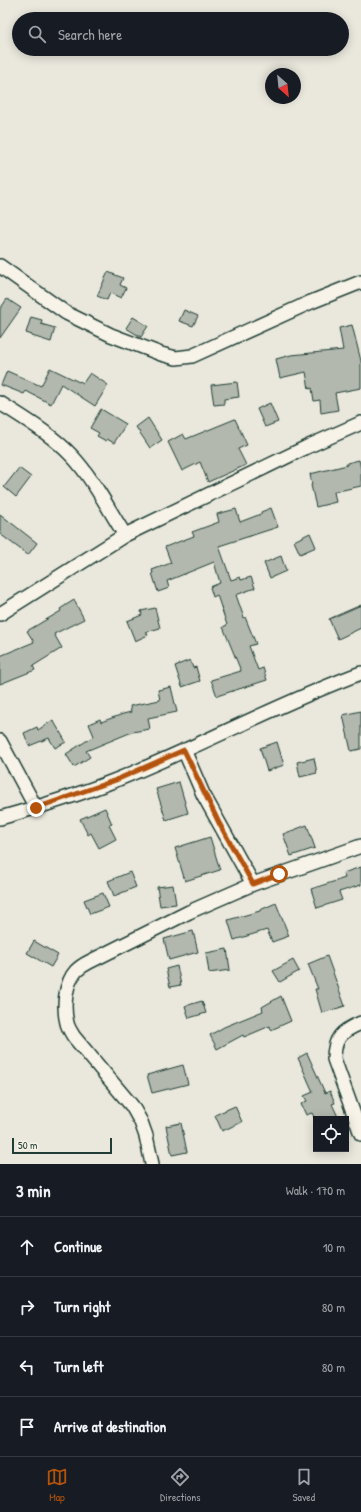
<!DOCTYPE html>
<html lang="en">
<head>
<meta charset="utf-8">
<style>
  :root { --surface:#171b24; --page:#242831; --text:#f1f3f6; --muted:#9ea1a6; --line:#363941; --accent:#b45309 }
  body { margin:0; font-family:"Patrick Hand",sans-serif; background:var(--page); color:var(--text) }
  .controls { position:absolute; right:12px; bottom:12px; display:grid; overflow:hidden; border-radius:0px; box-shadow:0 2px 10px #0003 }
  .controls button { width:36px; height:36px; display:grid; place-items:center; padding:0; border:0; border-bottom:1px solid var(--line); background:var(--surface); color:var(--text); font:20px sans-serif }
  .compass { position:absolute; left:265px; top:68px; width:36px; height:36px; border-radius:50%; background:var(--surface); box-shadow:0 2px 10px #0003; rotate:153deg }
  .scale { position:absolute; left:12px; bottom:10px; width:100px; box-sizing:border-box; padding-left:4px; border:2px solid #1f3d34; border-top:0; font-size:11px; line-height:14px; white-space:nowrap; color:#1f3d34; -webkit-text-stroke:3px #f7f3e8; paint-order:stroke }
  .stop { position:absolute; width:12px; height:12px; margin:-9px; border:3px solid #b45309; border-radius:50%; background:#fff }
  .stop.end { background:#b45309; border-color:#fff; box-shadow:0 1px 4px #0008 }
  .list { margin:0; padding:0; list-style:none }
  h2 { display:flex; justify-content:space-between; align-items:center; height:52px; margin:0; padding:0 16px; font-size:17px }
  h2 small { font-size:13px; font-weight:400; color:var(--muted) }
  .list li { display:grid; grid-template-columns:26px 1fr auto; gap:12px; align-items:center; box-sizing:border-box; height:60px; padding:0 16px; border-top:1px solid var(--line) }
  .list b { display:block; font-size:15px; white-space:nowrap }
  .list em { font-size:13px; font-style:normal; color:var(--muted) }
  .icon { flex:none; width:22px; height:22px; fill:none; stroke:currentColor; stroke-width:2; stroke-linecap:round; stroke-linejoin:round }
  .map { position:relative; flex:none; width:361px; height:1164px; overflow:hidden }
  .search { position:absolute; background:var(--surface); box-shadow:0 2px 10px #0003; left:12px; right:12px; top:12px; height:44px; display:flex; align-items:center; gap:10px; box-sizing:border-box; padding:0 14px; border-radius:22px; color:var(--muted); font-size:15px }
  .sheet { height:292px; background:var(--surface) }
  nav { display:flex; justify-content:space-around; align-items:center; box-sizing:border-box; height:56px; border-top:1px solid var(--line); background:var(--surface); font-size:11px; color:var(--muted) }
  nav a { display:grid; justify-items:center; gap:2px }
  nav .on { color:var(--accent) }
  .map>svg:first-child { display:block }
  .building { fill:#b2b8ae; stroke:#1f3d34 }
  .lines { fill:none; stroke-linecap:round; stroke-linejoin:round }
  .street-casing { stroke:#1f3d34; stroke-width:16 }
  .street { stroke:#f7f3e8; stroke-width:13 }
  .route { stroke:#b45309; stroke-width:5 }
</style>
</head>
<body>
<div class="map">
<svg width="361" height="1164" viewBox="0 0 361 1164">
  <rect width="100%" height="100%" fill="#eae8dd"/>
  <filter id="ink" filterUnits="userSpaceOnUse"><feTurbulence type="fractalNoise" baseFrequency=".025" numOctaves="2"/><feDisplacementMap in="SourceGraphic" scale="8" xChannelSelector="R" yChannelSelector="G"/><feConvolveMatrix kernelMatrix="1 2 1 2 8 2 1 2 1" color-interpolation-filters="sRGB"/></filter>
  <g filter="url(#ink)">
    <path class="building" d="M108 272 123 278 120 285 126 288 121 298 110 293 107 300 97 296Z
      M7 299 21 308 0 338V309Z
      M184 310 198 316 193 326 179 321Z
      M31 317 42 320 41 324 55 328 51 342 32 336V335L26 333Z
      M133 317 148 326 141 337 126 328Z
      M352 325 361 361V388L335 393 338 410 321 413 320 400 314 401 312 388 309 389 306 372 280 378 276 359 291 355 343 350 339 328Z
      M50 368 79 382 80 381 83 383 90 373 108 385 95 406 61 384 51 404 26 391 24 394 1 385 7 371 41 386Z
      M237 382 239 397 224 399V404L214 405 211 385Z
      M270 403 278 422 265 427 257 409Z
      M101 409 126 424 114 443 107 439 106 441 97 436 99 433 90 428Z
      M148 418 162 440 150 448 136 427Z
      M235 419 247 445 238 449 246 465 208 482 200 462 182 471 168 442 183 434 186 439Z
      M359 460 361 469V486L334 492 336 502 316 507 311 485H312L310 474 347 465V463Z
      M19 468 31 477 16 497 4 487Z
      M271 508 278 527 219 546 231 580 240 577 241 580 251 577 255 588 236 595 244 618 245 617 256 644 249 646 258 670 263 668 267 680 217 696 211 680 241 671 223 627 227 625 217 595 213 597 210 587 220 583 214 562 167 581 169 588 158 592 152 573H153L152 570 171 563 165 547 194 536 192 532 219 522 217 514 236 509 240 522 261 514V512Z
      M0 514 37 543 28 555 0 534Z
      M310 533 316 547 300 554 294 541Z
      M281 556 286 571 270 578 264 563Z
      M74 600 84 619 54 634 62 648 33 666 35 670 0 684V656L34 642 27 631 61 611 60 609Z
      M361 605V628L338 639 329 619Z
      M155 608 160 628 146 632 148 635 135 641 127 621 142 615 141 611Z
      M190 660 193 668 196 667 200 681 182 687 175 666Z
      M171 687 177 712 148 718 150 729 132 732 86 751 90 757 74 767 66 754 94 736 89 724 100 719 101 722 123 714 131 712 130 706 160 700 158 690Z
      M361 711V749L351 751 343 715Z
      M53 720 66 742 55 748 49 738 29 746 24 733 37 727 38 730Z
      M277 742 284 765 267 771 260 748Z
      M314 758 317 773 300 777 297 762Z
      M179 782 188 813 166 820 156 789Z
      M105 808 112 824 109 825 116 839 99 848 91 833 88 835 80 819Z
      M307 825 315 848 291 856 283 834Z
      M210 837 220 870 185 881 175 848Z
      M361 867V885L339 892 342 900 317 908 311 889 345 878 343 873Z
      M130 872 136 887 114 896 108 881Z
      M173 885 176 904 160 906 157 887Z
      M103 893 109 907 90 914 84 900Z
      M276 903 289 936 272 942 267 930 234 940 228 920 260 911V910Z
      M193 931 198 952 169 960 164 939Z
      M34 941 58 955 51 967 27 953Z
      M227 949 230 970 209 973 206 953Z
      M327 956 345 1006 322 1013 315 989H318L308 964Z
      M293 960 299 971 280 982 273 971Z
      M177 966 181 985 170 987 166 969Z
      M281 996 291 1021 271 1030 270 1026 244 1037 243 1035 217 1049 210 1035 224 1027 263 1011 262 1007Z
      M202 1001 206 1013 189 1018 185 1006Z
      M307 1053 325 1093 330 1091 335 1103 332 1104 339 1119H315L312 1113 306 1115 301 1104 307 1101 304 1096 313 1092 298 1058Z
      M183 1065 188 1084 152 1093 147 1075Z
      M235 1106 242 1122 222 1131 215 1115Z
      M181 1123 187 1152 172 1155 166 1126Z"/>
    <g class="lines">
      <g class="street-casing">
        <path id="street" d="M0 266 66 313 111 335 161 354 176 358 192 356 311 302 361 282
          M0 403C25 419 51 434 72 456 92 477 109 510 125 535
          M0 614 125 535 309 446 361 423
          M0 741 36 808
          M184 750 203 794 253 884
          M0 818C39 807 78 795 116 780 199 747 277 704 361 673
          M361 1023C341 1031 334 1038 334 1059L361 1134
          M152 1164 146 1136 141 1122 132 1106 74 1037C71 1032 68 1028 67 1023 63 1007 65 983 76 971 80 967 85 964 89 962L189 912 253 884 361 846"/>
      </g>
      <use href="#street" class="street"/>
    </g>
  </g>
  <g class="lines" filter="url(#ink)">
    <path class="route" d="M36 808 116 780 184 750 219 823 253 884 279 874"/>
  </g>
</svg>
<div class="controls">
<button><svg class="icon" aria-label="locate" viewBox="0 0 24 24"><circle cx="12" cy="12" r="6"/><path d="M12 2v4M12 18v4M2 12h4M18 12h4"/></svg></button>
</div>
<svg class="compass" viewBox="-18 -18 36 36"><path d="M0-13l5 13h-10z" fill="#e53935"/><path d="M0 13l5-13h-10z" fill="#9ea1a6"/></svg>
<div class="scale">50 m</div>
<div class="stop" style="left:279px;top:874px"></div>
<div class="stop end" style="left:36px;top:808px"></div>
<div class="search"><svg class="icon" aria-label="search" viewBox="0 0 24 24"><circle cx="10" cy="10" r="6"/><path d="M15 15l6 6"/></svg>Search here</div>
</div>
<section class="sheet">
<h2>3 min<small>Walk · 170 m</small></h2>
<ul class="list">
<li><svg class="icon" aria-label="ahead" viewBox="0 0 24 24"><path d="M12 20V5M6 11l6-6 6 6"/></svg><div><b>Continue</b></div><em>10 m</em></li>
<li><svg class="icon" aria-label="right" viewBox="0 0 24 24"><path d="M7 20v-9h11M14 6l5 5-5 5"/></svg><div><b>Turn right</b></div><em>80 m</em></li>
<li><svg class="icon" aria-label="left" viewBox="0 0 24 24"><path d="M17 20v-9H6M10 6l-5 5 5 5"/></svg><div><b>Turn left</b></div><em>80 m</em></li>
<li><svg class="icon" aria-label="arrive" viewBox="0 0 24 24"><path d="M6 21V4h12l-3 4 3 4H6"/></svg><div><b>Arrive at destination</b></div></li>
</ul>
</section>
<nav>
<a class="on"><svg class="icon" aria-label="map" viewBox="0 0 24 24"><path d="M3 6l6-2 6 2 6-2v14l-6 2-6-2-6 2zM9 4v14M15 6v14"/></svg>Map</a>
<a><svg class="icon" aria-label="directions" viewBox="0 0 24 24"><path d="M12 3l9 9-9 9-9-9zM9 14v-3h6M13 9l2 2-2 2"/></svg>Directions</a>
<a><svg class="icon" aria-label="saved" viewBox="0 0 24 24"><path d="M7 4h10v16l-5-4-5 4z"/></svg>Saved</a>
</nav>
</body>
</html>
